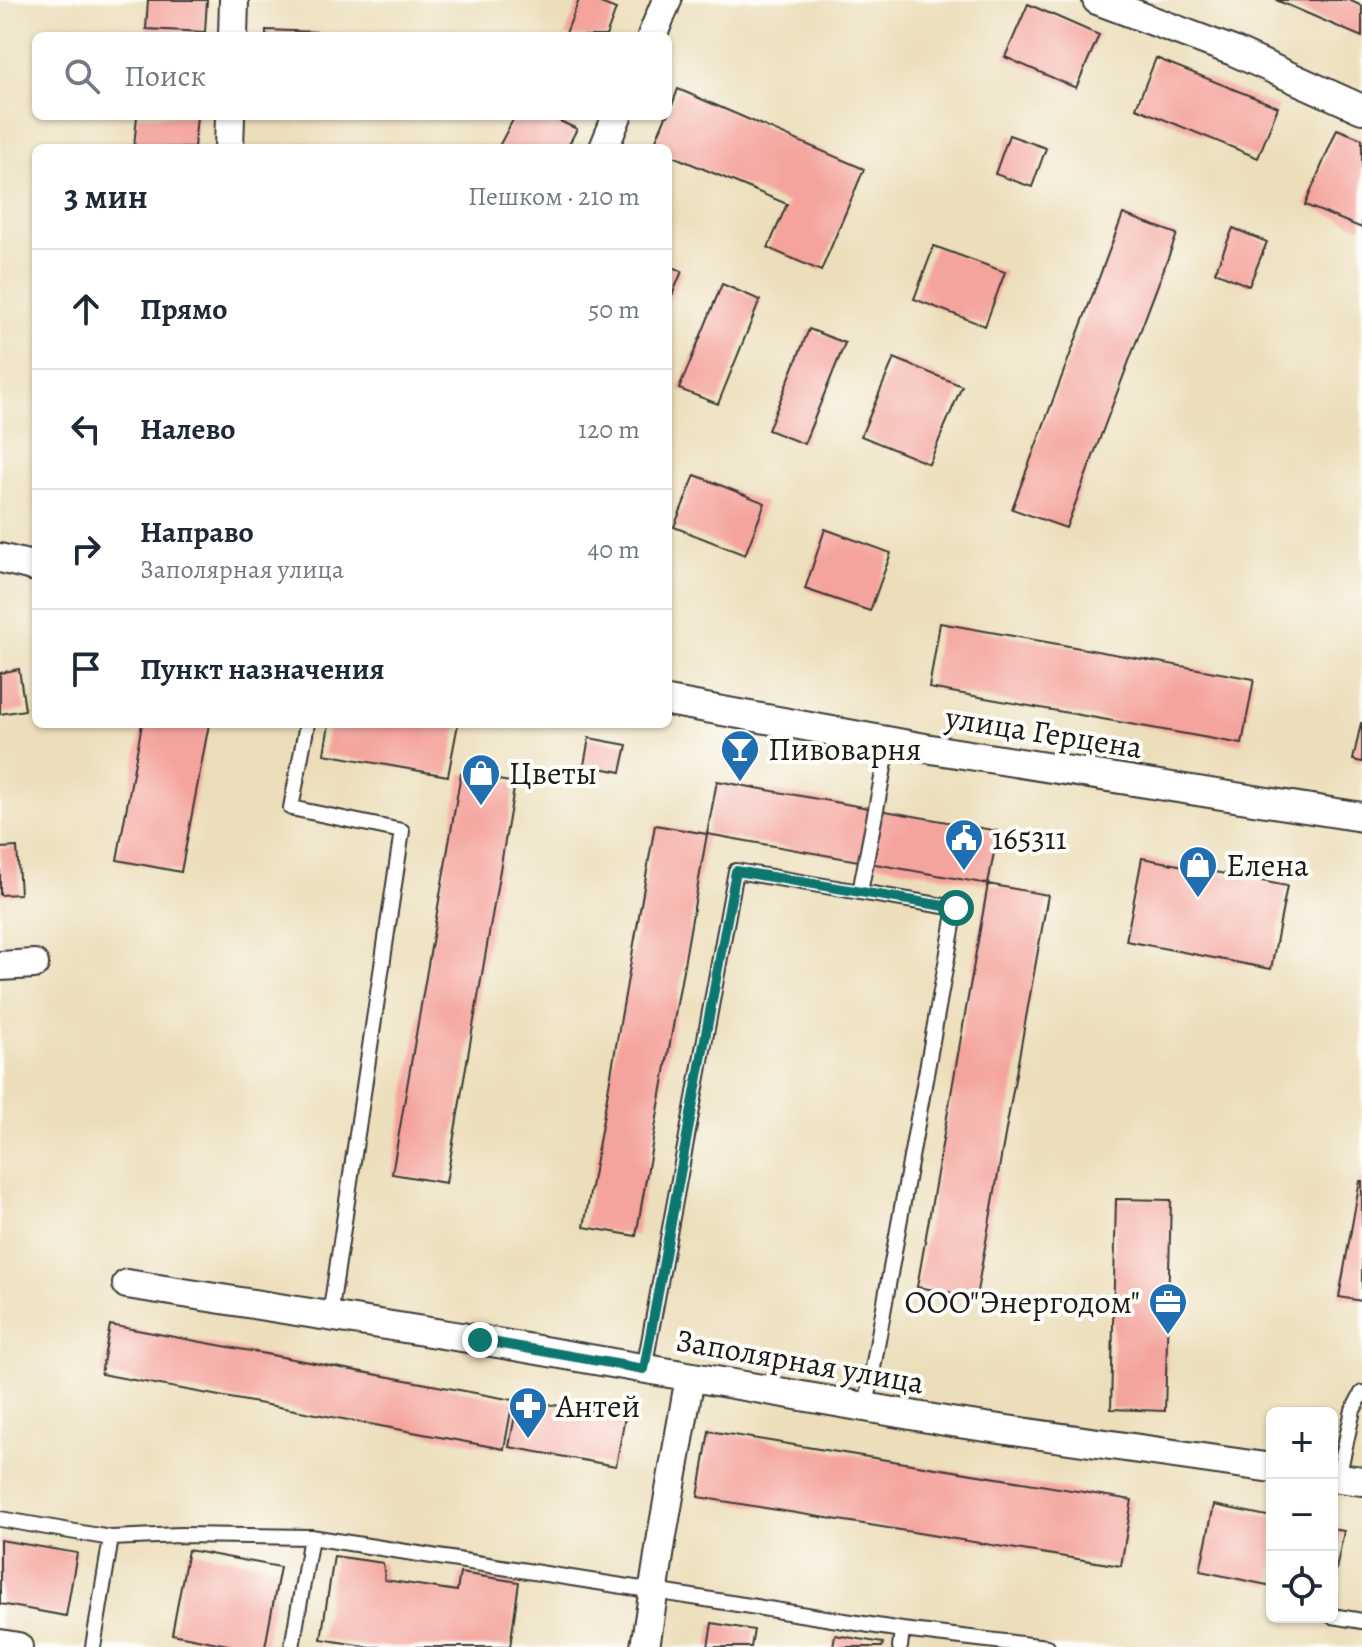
<!DOCTYPE html>
<html lang="ru">
<head>
<meta charset="utf-8">
<style>
  :root { --surface:#fff; --page:#f6f6f7; --text:#1f2937; --muted:#747a83; --line:#e0e1e3 }
  body { margin:0; font-family:Alegreya,serif; background:var(--page); color:var(--text) }
  .controls { position:absolute; right:24px; bottom:24px; display:grid; overflow:hidden; border-radius:12px; box-shadow:0 2px 6px #0004 }
  .controls button { width:72px; height:72px; display:grid; place-items:center; padding:0; border:0; border-bottom:2px solid var(--line); background:var(--surface); color:var(--text); font:40px sans-serif }
  .stop { position:absolute; width:24px; height:24px; margin:-18px; border:6px solid #0f766e; border-radius:50%; background:#fff }
  .stop.end { background:#0f766e; border-color:#fff; box-shadow:0 2px 8px #0008 }
  .list { margin:0; padding:0; list-style:none }
  h2 { display:flex; justify-content:space-between; align-items:center; height:104px; margin:0; padding:0 32px; font-size:34px }
  h2 small { font-size:26px; font-weight:400; color:var(--muted) }
  .list li { display:grid; grid-template-columns:52px 1fr auto; gap:24px; align-items:center; box-sizing:border-box; height:120px; padding:0 32px; border-top:2px solid var(--line) }
  .list b { display:block; font-size:30px; white-space:nowrap }
  .list p { margin:0; font-size:26px; white-space:nowrap; color:var(--muted) }
  .list em { font-size:26px; font-style:normal; color:var(--muted) }
  .icon { flex:none; width:44px; height:44px; fill:none; stroke:currentColor; stroke-width:2; stroke-linecap:round; stroke-linejoin:round }
  .map { position:relative; flex:none; width:1362px; height:1647px; overflow:hidden }
  .search { position:absolute; background:var(--surface); box-shadow:0 2px 6px #0004; left:32px; top:32px; width:640px; height:88px; display:flex; align-items:center; gap:20px; box-sizing:border-box; padding:0 28px; border-radius:12px; color:var(--muted); font-size:30px }
  .panel { position:absolute; background:var(--surface); box-shadow:0 2px 6px #0004; left:32px; top:144px; width:640px; height:584px; border-radius:12px }
  .map>svg:first-child { display:block }
  .building { fill:#f4a49d }
  .lines { fill:none; stroke-linecap:round; stroke-linejoin:round }
  .lane-casing { stroke:#3b3934; stroke-width:18 }
  .street-casing { stroke:#3b3934; stroke-width:32 }
  .lane { stroke:#fff; stroke-width:14 }
  .street { stroke:#fff; stroke-width:28 }
  .route { stroke:#0f766e; stroke-width:10 }
  .labels { text-anchor:middle; dominant-baseline:central; stroke-width:8; stroke-linejoin:round; paint-order:stroke }
  .street-label { font-size:32px; fill:#1c1c1c; stroke:#fdfcf7 }
  .poi-label { font-size:32px; fill:#1c1c1c; stroke:#fdfcf7; text-anchor:start }
</style>
</head>
<body>
<div class="map">
<svg width="1362" height="1647" viewBox="0 0 1362 1647">
  <rect width="100%" height="100%" fill="#fdfcf7"/>
  <filter id="ink" filterUnits="userSpaceOnUse"><feTurbulence type="fractalNoise" baseFrequency=".0125" numOctaves="2"/><feDisplacementMap in="SourceGraphic" scale="16" xChannelSelector="R" yChannelSelector="G"/><feConvolveMatrix kernelMatrix="1 2 1 2 8 2 1 2 1" color-interpolation-filters="sRGB"/></filter>
  <filter id="wash" filterUnits="userSpaceOnUse"><feTurbulence type="fractalNoise" baseFrequency=".006" numOctaves="4" result="noise"/><feDisplacementMap in="SourceGraphic" scale="32" xChannelSelector="R" yChannelSelector="G"/><feGaussianBlur stdDeviation="1.8" result="paint"/><feColorMatrix in="noise" values="0 0 0 0 0 0 0 0 0 0 0 0 0 0 0 0 0 1.4 0 .05"/><feComposite in="paint" operator="in"/></filter>
  <g filter="url(#wash)">
    <rect width="100%" height="100%" fill="#ecdeba"/>
    <g id="blocks">
      <path class="building" d="M148 0H207L205 32 146 29Z
        M579 0H593L616 9 606 36H565Z
        M1276 0H1349L1362 6V37Z
        M1028 4 1099 35 1076 88 1005 57Z
        M266 30 317 32V36H266Z
        M1156 58 1278 107 1258 158 1136 108Z
        M678 89 864 169 821 271 768 248 787 204 668 154V148L653 147 666 116H668Z
        M137 116H197L194 148 134 147Z
        M515 116H549L577 129 567 148H498Z
        M1337 129 1362 139V228L1305 205Z
        M1009 135 1046 148 1032 187 995 174Z
        M1123 214 1177 234 1066 528 1012 509Z
        M1233 228 1267 242 1249 286 1215 272Z
        M934 246 1005 272 985 326 914 299Z
        M668 265 682 271 668 305Z
        M722 284 760 300 718 404 679 389Z
        M809 329 845 343 804 444 768 430Z
        M894 358 962 386 929 464 861 436Z
        M695 475 765 503 745 555 674 527Z
        M825 529 891 553 870 611 805 589Z
        M940 623 1254 679 1242 744 929 688Z
        M19 669 25 710 0 714V673Z
        M1361 723H1362V762L1353 760Z
        M142 724H209L181 872 117 860Z
        M329 724H458L448 776 324 754Z
        M589 738 627 745 621 772 584 765Z
        M461 773 515 783 446 1183 392 1174Z
        M717 781 998 831 988 884 1048 895 976 1297 917 1287 988 884 707 834 636 1236 584 1227 655 825 707 834Z
        M17 847 20 894 0 895V848Z
        M1142 858 1287 886 1271 969 1126 941Z
        M1360 1181H1362V1301L1339 1297Z
        M1116 1199 1171 1200 1165 1411 1111 1409Z
        M110 1325 513 1400 504 1449 101 1374Z
        M518 1399 625 1417 616 1466 509 1447Z
        M709 1431 1132 1500 1121 1566 698 1497Z
        M1214 1505 1272 1517V1586L1200 1571Z
        M1332 1529 1344 1531 1333 1584H1332Z
        M0 1540 77 1553 66 1616 0 1604Z
        M188 1550 280 1567 265 1647H238L172 1634Z
        M334 1556 383 1563 385 1580 457 1591 460 1573 519 1582 510 1647H370L321 1639Z
        M712 1623 754 1630 751 1647H708Z
        M835 1635 883 1643 882 1647H833Z"/>
    </g>
  </g>
  <g filter="url(#ink)">
    <use href="#blocks" fill-opacity="0" stroke="#3b3934" stroke-width="2"/>
    <g class="lines">
      <g class="lane-casing">
        <path id="lane" d="M307 724 291 808 402 831 330 1316
          M644 1369 736 871 860 892
          M866 1407 956 908 860 892 889 742
          M1338 1478 1353 1410 1362 1393
          M0 1519 111 1538 93 1647
          M311 1537 902 1630 900 1647
          M111 1538 180 1535 311 1537 292 1647
          M1332 1616 1362 1621
          M902 1630 1047 1647"/>
      </g>
      <g class="street-casing">
        <path id="street" d="M1097 0 1233 51 1362 109
          M233 36 234 0
          M652 36 667 0
          M229 148 230 116
          M604 148 617 116
          M0 558 36 567
          M668 701 925 748 1362 817
          M0 966 34 964
          M127 1284 480 1340 951 1422 1272 1468
          M1332 1477 1362 1481
          M0 1644 18 1647
          M645 1647 662 1536 690 1377"/>
      </g>
      <use href="#lane" class="lane"/>
      <use href="#street" class="street"/>
    </g>
  </g>
  <g class="lines" filter="url(#ink)">
    <path class="route" d="M480 1340 644 1369 736 871 956 908"/>
  </g>
  <defs>
    <g id="bar-pin" transform="scale(2)"><path d="M0 17L-7.5 6A9.5 9.5 0 1 1 7.5 6Z" fill="#1f6fb2" stroke="#fdfcf7"/><path d="M-6-5H6L.8 .8V4.5H3.5V6h-7V4.5H-.8V.8Z" fill="#fff"/></g>
    <g id="shop-pin" transform="scale(2)"><path d="M0 17L-7.5 6A9.5 9.5 0 1 1 7.5 6Z" fill="#1f6fb2" stroke="#fdfcf7"/><path d="M-5-2.5h2.3a2.7 3.5 0 0 1 5.4 0H5L5.5 6h-11ZM-1.5-2.5h3a1.5 2.3 0 0 0-3 0Z" fill="#fff"/></g>
    <g id="civic-pin" transform="scale(2)"><path d="M0 17L-7.5 6A9.5 9.5 0 1 1 7.5 6Z" fill="#1f6fb2" stroke="#fdfcf7"/><path d="M-.6-6.5H3V-4.5H.6V-3L4-1V1h2V6H-6V1h2V-1L-.6-3ZM-1.2 2.5V6h2.4V2.5Z" fill="#fff"/></g>
    <g id="office-pin" transform="scale(2)"><path d="M0 17L-7.5 6A9.5 9.5 0 1 1 7.5 6Z" fill="#1f6fb2" stroke="#fdfcf7"/><path d="M-6-3h4V-5.5h4V-3h4V5H-6ZM-1-4.5V-3h2v-1.5ZM-6 0V1H6V0Z" fill="#fff"/></g>
    <g id="pharmacy-pin" transform="scale(2)"><path d="M0 17L-7.5 6A9.5 9.5 0 1 1 7.5 6Z" fill="#1f6fb2" stroke="#fdfcf7"/><path d="M-2-6h4v4h4v4h-4v4h-4v-4h-4v-4h4Z" fill="#fff"/></g>
  </defs>
  <g fill-rule="evenodd">
    <use href="#bar-pin" x="740" y="749"/>
    <use href="#shop-pin" x="481" y="773"/>
    <use href="#civic-pin" x="964" y="838"/>
    <use href="#shop-pin" x="1198" y="865"/>
    <use href="#office-pin" x="1168" y="1302"/>
    <use href="#pharmacy-pin" x="528" y="1406"/>
  </g>
  <g class="labels">
    <g class="street-label">
      <text transform="translate(1044 732) rotate(9)">улица Герцена</text>
      <text transform="translate(800 1361) rotate(10)">Заполярная улица</text>
    </g>
    <g class="poi-label">
      <text x="768" y="749">Пивоварня</text>
      <text x="509" y="773">Цветы</text>
      <text x="992" y="838">165311</text>
      <text x="1226" y="865">Елена</text>
      <text x="1140" y="1302" text-anchor="end">ООО"Энергодом"</text>
      <text x="556" y="1406">Антей</text>
    </g>
  </g>
</svg>
<div class="controls">
<button>+</button>
<button>−</button>
<button><svg class="icon" aria-label="locate" viewBox="0 0 24 24"><circle cx="12" cy="12" r="6"/><path d="M12 2v4M12 18v4M2 12h4M18 12h4"/></svg></button>
</div>
<div class="stop" style="left:956px;top:908px"></div>
<div class="stop end" style="left:480px;top:1340px"></div>
<div class="search"><svg class="icon" aria-label="search" viewBox="0 0 24 24"><circle cx="10" cy="10" r="6"/><path d="M15 15l6 6"/></svg>Поиск</div>
<section class="panel">
<h2>3 мин<small>Пешком · 210 m</small></h2>
<ul class="list">
<li><svg class="icon" aria-label="ahead" viewBox="0 0 24 24"><path d="M12 20V5M6 11l6-6 6 6"/></svg><div><b>Прямо</b></div><em>50 m</em></li>
<li><svg class="icon" aria-label="left" viewBox="0 0 24 24"><path d="M17 20v-9H6M10 6l-5 5 5 5"/></svg><div><b>Налево</b></div><em>120 m</em></li>
<li><svg class="icon" aria-label="right" viewBox="0 0 24 24"><path d="M7 20v-9h11M14 6l5 5-5 5"/></svg><div><b>Направо</b><p>Заполярная улица</p></div><em>40 m</em></li>
<li><svg class="icon" aria-label="arrive" viewBox="0 0 24 24"><path d="M6 21V4h12l-3 4 3 4H6"/></svg><div><b>Пункт назначения</b></div></li>
</ul>
</section>
</div>
</body>
</html>
